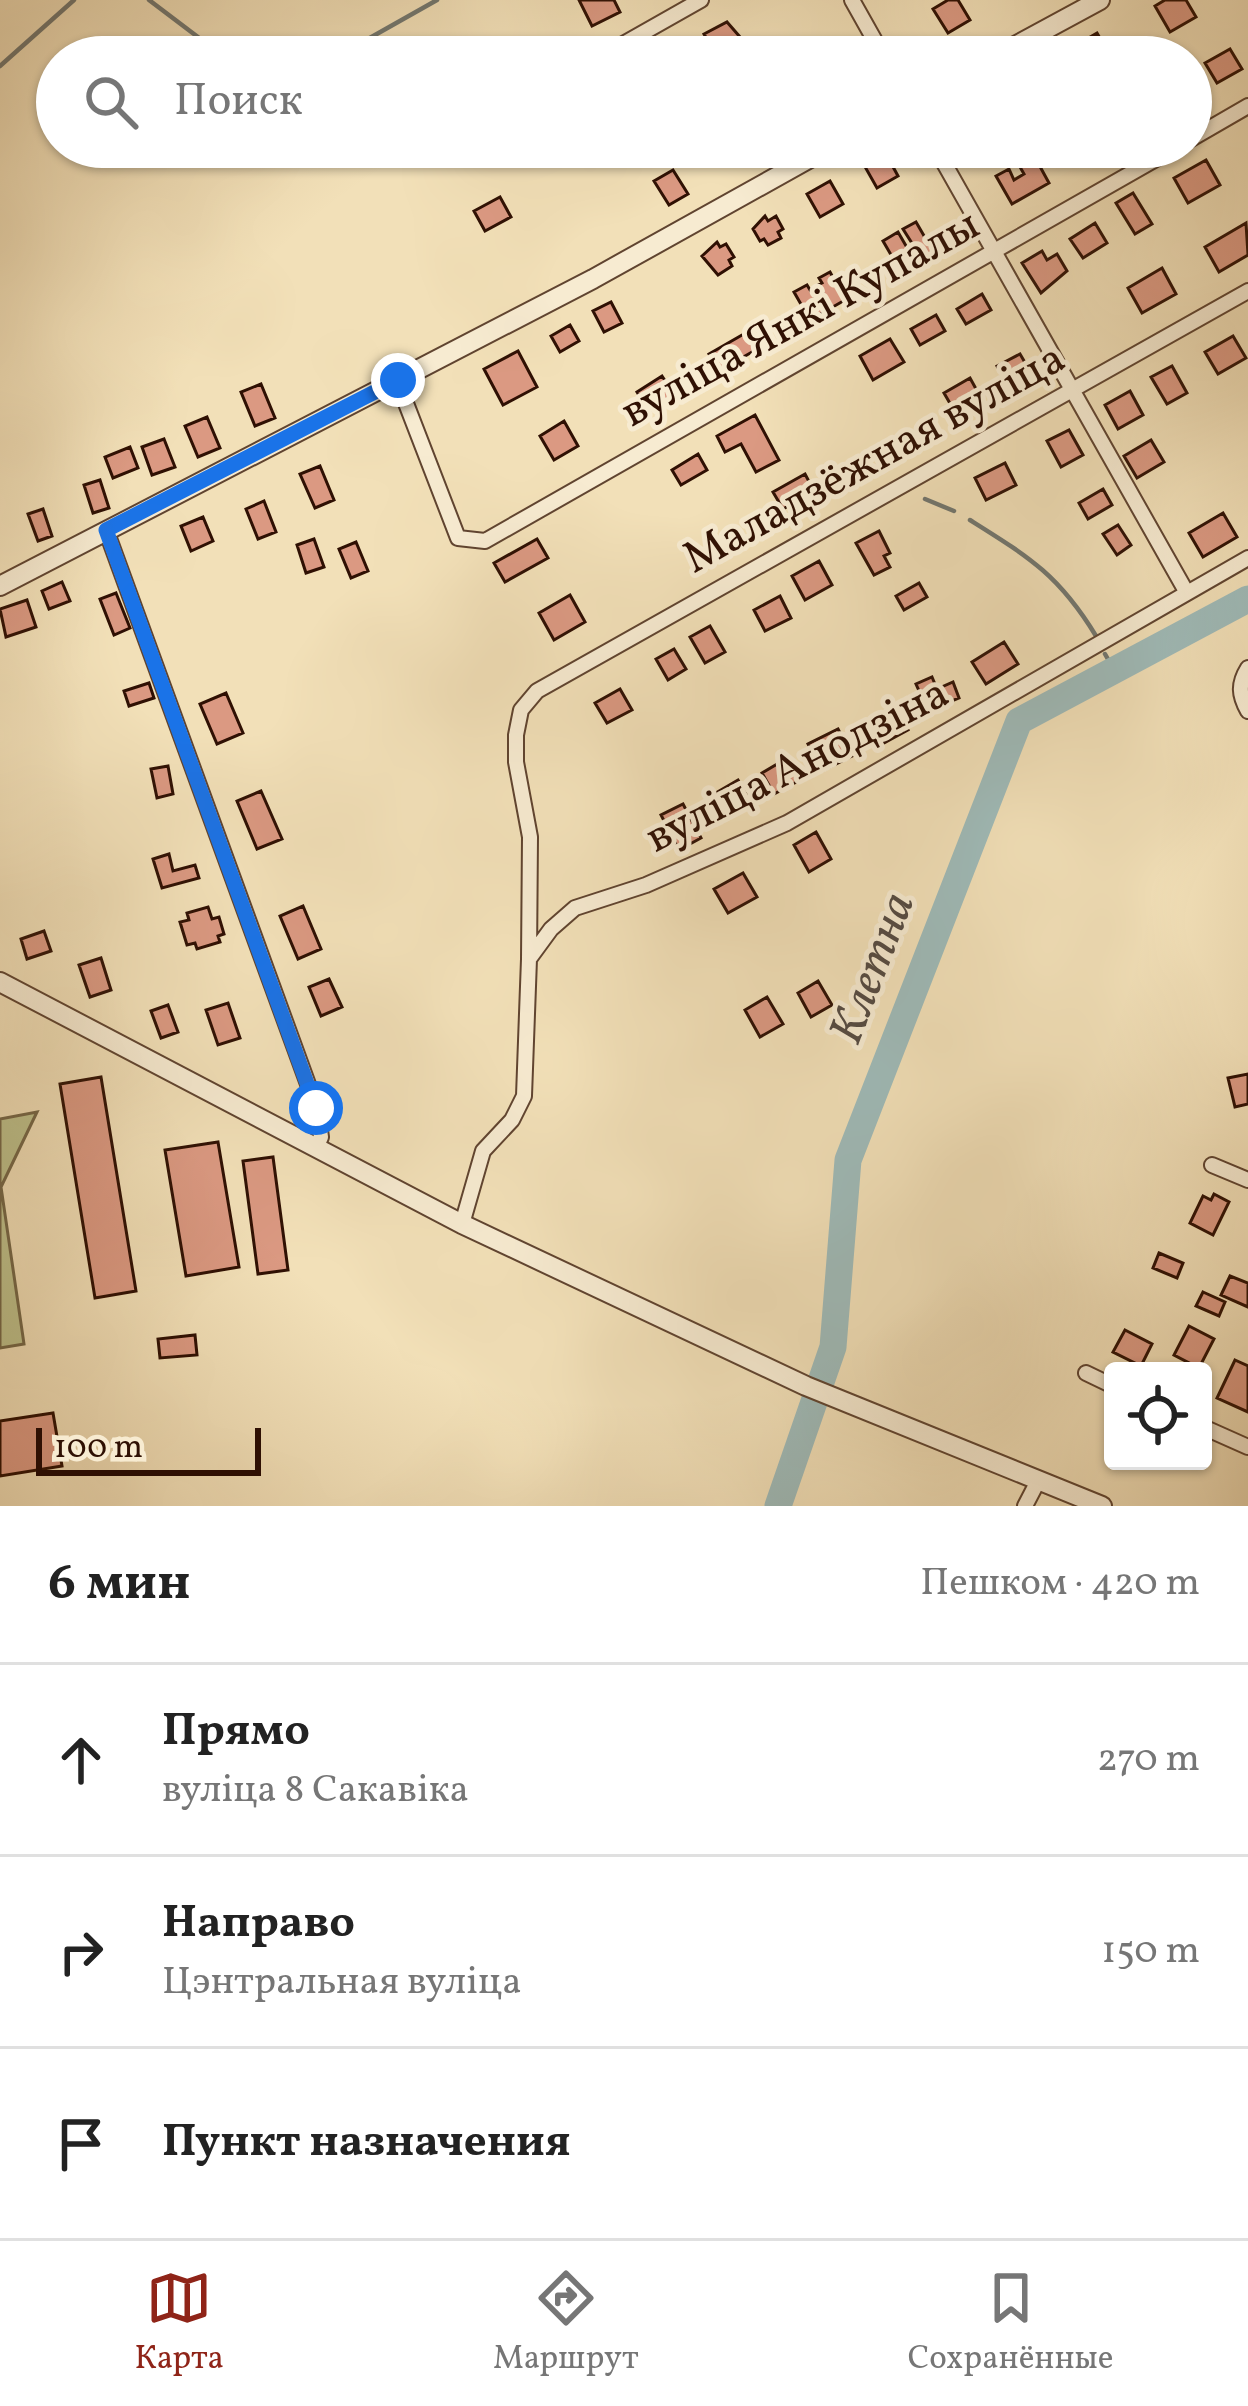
<!DOCTYPE html>
<html lang="ru">
<head>
<meta charset="utf-8">
<style>
  :root { --surface:#fff; --page:#f6f6f6; --text:#222; --muted:#767676; --line:#e0e0e0; --accent:#8f2418 }
  body { margin:0; font-family:Vollkorn,serif; background:var(--page); color:var(--text) }
  .controls { position:absolute; right:36px; bottom:36px; display:grid; overflow:hidden; border-radius:12px; box-shadow:0 3px 9px #0004 }
  .controls button { width:108px; height:108px; display:grid; place-items:center; padding:0; border:0; border-bottom:3px solid var(--line); background:var(--surface); color:var(--text); font:60px sans-serif }
  .scale { position:absolute; left:36px; bottom:30px; width:225px; box-sizing:border-box; padding-left:12px; border:6px solid #2f1003; border-top:0; font-size:33px; line-height:42px; white-space:nowrap; color:#2f1003; -webkit-text-stroke:9px #f7ebd1; paint-order:stroke }
  .stop { position:absolute; width:36px; height:36px; margin:-27px; border:9px solid #1a73e8; border-radius:50%; background:#fff }
  .stop.end { background:#1a73e8; border-color:#fff; box-shadow:0 3px 12px #0008 }
  .list { margin:0; padding:0; list-style:none }
  h2 { display:flex; justify-content:space-between; align-items:center; height:156px; margin:0; padding:0 48px; font-size:51px }
  h2 small { font-size:39px; font-weight:400; color:var(--muted) }
  .list li { display:grid; grid-template-columns:78px 1fr auto; gap:36px; align-items:center; box-sizing:border-box; height:192px; padding:0 48px; border-top:3px solid var(--line) }
  .list b { display:block; font-size:45px; white-space:nowrap }
  .list p { margin:0; font-size:39px; white-space:nowrap; color:var(--muted) }
  .list em { font-size:39px; font-style:normal; color:var(--muted) }
  .icon { flex:none; width:66px; height:66px; fill:none; stroke:currentColor; stroke-width:2; stroke-linecap:round; stroke-linejoin:round }
  .map { position:relative; flex:none; width:1248px; height:1506px; overflow:hidden }
  .search { position:absolute; background:var(--surface); box-shadow:0 3px 9px #0004; left:36px; right:36px; top:36px; height:132px; display:flex; align-items:center; gap:30px; box-sizing:border-box; padding:0 42px; border-radius:66px; color:var(--muted); font-size:45px }
  .sheet { height:732px; background:var(--surface) }
  nav { display:flex; justify-content:space-around; align-items:center; box-sizing:border-box; height:168px; border-top:3px solid var(--line); background:var(--surface); font-size:33px; color:var(--muted) }
  nav a { display:grid; justify-items:center; gap:6px }
  nav .on { color:var(--accent) }
  .map>svg:first-child { display:block }
  .green { fill:#bec18c; stroke:#766848; stroke-width:3 }
  .lines { fill:none; stroke-linecap:round; stroke-linejoin:round }
  .stream { stroke:#727770; stroke-width:4.5 }
  .river { stroke:#9fbbb9; stroke-width:27 }
  .building { fill:#db9982; stroke:#2f1003; stroke-width:3 }
  .minor-casing { stroke:#604430; stroke-width:18 }
  .tertiary-casing { stroke:#604430; stroke-width:22 }
  .minor { stroke:#f7ebd1; stroke-width:14 }
  .tertiary { stroke:#f7ebd1; stroke-width:18 }
  .route { stroke:#1a73e8; stroke-width:15 }
  .labels { text-anchor:middle; dominant-baseline:central; stroke-width:10; stroke-linejoin:round; paint-order:stroke }
  .street-label { font-size:45px; fill:#2f1003; stroke:#f7ebd1 }
  .water-label { font-size:48px; font-style:italic; fill:#564c43; stroke:#f7ebd1 }
</style>
</head>
<body>
<div class="map">
<svg width="1248" height="1506" viewBox="0 0 1248 1506">
  <rect width="100%" height="100%" fill="#f2e0b8"/>
  <filter id="stains"><feTurbulence type="fractalNoise" baseFrequency=".00167" numOctaves="4"/><feColorMatrix values="0 0 0 0 .2 0 0 0 0 .09 0 0 0 0 .02 0 0 0 .5 -.17"/></filter>
  <radialGradient id="worn" r=".72"><stop offset=".6" stop-color="#630" stop-opacity="0"/><stop offset="1" stop-color="#630" stop-opacity=".3"/></radialGradient>
  <path class="green" d="M37 1112 1 1187 24 1344 0 1348V1119Z"/>
  <g class="lines">
    <path class="stream" d="M149 0 219 53
      M336 57 437 0
      M0 66 74 0
      M925 499 954 511
      M970 520C1029 557 1059 575 1096 636
      M1105 654 1113 668"/>
    <path class="river" d="M778 1506 833 1347 848 1160 1019 721 1248 599"/>
  </g>
  <path class="building" d="M579 0H614L620 12 592 26Z
    M948 0H958L970 20 948 33 933 9Z
    M1165 0H1186L1196 17 1170 32 1155 6Z
    M727 22 740 37 735 39 739 45 717 56 704 34Z
    M1097 33 1111 57H1079L1073 47Z
    M1230 49 1242 69 1217 83 1205 63Z
    M1032 152 1049 183 1012 204 996 176 1009 169 1014 180 1024 174 1016 160Z
    M886 154 898 176 877 188 864 165Z
    M1206 160 1220 185 1188 203 1174 178Z
    M673 170 688 194 669 205 654 181Z
    M830 181 843 204 820 217 807 194Z
    M1133 193 1152 224 1135 234 1116 203Z
    M500 197 511 217 485 231 474 211Z
    M765 216 768 221 776 216 783 229 778 232 781 238 768 245 764 239 760 241 753 229Z
    M916 222 934 253 901 272 883 241 898 232 909 251 915 248 903 229Z
    M1095 223 1107 243 1083 258 1070 239Z
    M1246 223 1248 255 1219 272 1205 247Z
    M717 242 720 247 726 244 734 257 729 260 732 266 718 275 702 256Z
    M1042 251 1047 260 1057 254 1067 271 1041 293 1022 263Z
    M1162 268 1176 294 1142 313 1128 288Z
    M830 272 845 300 810 320 794 292 807 285 818 303 826 298 818 285 822 283 819 278Z
    M982 294 991 310 966 324 957 309Z
    M611 302 622 323 604 332 593 311Z
    M936 315 945 331 920 345 911 329Z
    M570 325 579 341 560 352 551 336Z
    M749 331 759 348 719 371 709 354Z
    M1233 336 1246 358 1218 374 1205 352Z
    M890 339 904 362 873 380 860 356Z
    M518 351 537 387 503 405 484 369Z
    M1020 354 1030 371 1007 384 997 366Z
    M1172 366 1187 393 1167 404 1151 377Z
    M662 376 675 396 649 412 637 392Z
    M970 378 981 398 955 412 944 393Z
    M261 384 275 418 255 426 241 392Z
    M1130 391 1143 415 1118 429 1105 405Z
    M755 415 779 460 756 472 741 444 725 452 717 436Z
    M207 417 220 448 198 457 185 426Z
    M564 421 578 446 554 460 540 436Z
    M1069 430 1083 455 1061 467 1047 441Z
    M164 439 175 467 152 475 142 447Z
    M1151 440 1164 462 1137 478 1124 456Z
    M130 447 138 468 113 478 105 457Z
    M698 454 707 470 681 485 672 470Z
    M1005 463 1016 485 986 500 975 478Z
    M320 466 334 500 315 508 300 474Z
    M805 474 814 491 783 509 773 492Z
    M100 480 109 508 93 513 84 485Z
    M1103 489 1112 505 1088 519 1079 503Z
    M264 501 276 532 258 539 246 509Z
    M43 509 52 536 38 541 28 514Z
    M1223 513 1237 537 1203 557 1189 533Z
    M203 517 213 541 191 551 181 526Z
    M1118 525 1131 545 1117 555 1103 534Z
    M879 531 890 553 884 556 890 567 874 575 856 543Z
    M314 539 324 567 306 573 297 545Z
    M537 539 548 558 505 582 494 563Z
    M356 542 368 571 351 578 339 549Z
    M819 561 832 585 805 600 792 576Z
    M62 582 70 601 49 609 42 591Z
    M919 583 927 597 904 610 896 596Z
    M116 593 130 628 114 635 100 599Z
    M570 595 585 622 554 640 539 613Z
    M780 596 791 618 765 631 754 610Z
    M27 600 36 627 6 637 0 609Z
    M710 626 725 652 705 663 690 637Z
    M1004 642 1018 664 986 684 972 662Z
    M674 649 686 669 668 680 656 659Z
    M932 677 937 689 953 682 959 698 928 711 916 684Z
    M149 683 154 698 129 706 124 691Z
    M620 689 632 710 607 723 595 703Z
    M226 693 243 733 217 744 200 704Z
    M898 712 908 730 884 743 874 725Z
    M838 729 852 756 822 771 808 744Z
    M789 757 802 779 774 794 762 773Z
    M168 766 173 794 157 798 151 769Z
    M738 780 752 805 728 818 714 794Z
    M261 791 282 839 257 849 237 801Z
    M683 804 701 838 679 850 661 815Z
    M816 832 831 859 809 872 794 845Z
    M169 854 173 871 195 865 199 878 162 888 153 859Z
    M743 873 757 897 728 913 714 889Z
    M303 906 321 949 298 959 280 916Z
    M208 907 212 919 219 917 224 934 218 936 220 942 197 949 195 943 187 945 180 922 189 920 187 913Z
    M44 931 51 951 27 959 21 939Z
    M101 958 111 990 90 997 79 965Z
    M329 979 342 1007 321 1016 309 987Z
    M818 981 832 1005 811 1017 798 993Z
    M767 997 783 1024 760 1037 745 1010Z
    M228 1003 240 1038 218 1045 206 1010Z
    M168 1005 178 1032 161 1038 151 1011Z
    M1248 1074V1104L1235 1107 1228 1078Z
    M101 1077 136 1291 95 1298 60 1084Z
    M218 1142 239 1267 186 1276 165 1150Z
    M273 1157 288 1270 258 1274 243 1161Z
    M1214 1194 1229 1202 1213 1235 1190 1223 1203 1196 1211 1200Z
    M1159 1253 1183 1263 1177 1278 1153 1268Z
    M1230 1276 1248 1283V1307L1221 1295Z
    M1203 1292 1225 1302 1219 1316 1196 1306Z
    M1189 1326 1214 1339 1199 1368 1174 1355Z
    M1125 1330 1152 1344 1141 1366 1113 1352Z
    M195 1335 197 1355 160 1358 158 1339Z
    M1235 1360 1248 1366V1412L1217 1398Z
    M53 1413 62 1466 0 1476V1421Z"/>
  <g class="lines">
    <g class="minor-casing">
      <path id="minor" d="M852 0 884 57
        M602 56 701 0
        M1191 139 1248 106
        M935 147 1187 593
        M397 380 458 538 485 541 1177 147
        M106 530 317 1109 321 1137 316 1148
        M1248 668C1238 684 1239 695 1248 711
        M529 959 530 837 516 762V735L521 710 537 691 1248 291
        M1212 1165 1248 1180
        M462 1224 483 1151 512 1120 524 1096 529 959 551 929 575 908 646 885 787 823 1248 558
        M1086 1373 1113 1386
        M1203 1427 1248 1447
        M1025 1506 1038 1481"/>
    </g>
    <g class="tertiary-casing">
      <path id="tertiary" d="M995 57 1100 0
        M0 586 593 279 830 147
        M0 982 462 1224 806 1386 1102 1506"/>
    </g>
    <use href="#minor" class="minor"/>
    <use href="#tertiary" class="tertiary"/>
  </g>
  <g class="lines">
    <path class="route" d="M316 1108 106 530 398 380"/>
  </g>
  <g class="labels">
    <g class="street-label">
      <text transform="translate(801 320) rotate(-29)">вуліца Янкі Купалы</text>
      <text transform="translate(875 460) rotate(-29)">Маладзёжная вуліца</text>
      <text transform="translate(798 767) rotate(-27)">вуліца Анодзіна</text>
    </g>
    <g class="water-label">
      <text transform="translate(874 969) rotate(-69)">Клетна</text>
    </g>
  </g>
  <rect width="100%" height="100%" filter="url(#stains)"/>
  <rect width="100%" height="100%" fill="url(#worn)"/>
</svg>
<div class="controls">
<button><svg class="icon" aria-label="locate" viewBox="0 0 24 24"><circle cx="12" cy="12" r="6"/><path d="M12 2v4M12 18v4M2 12h4M18 12h4"/></svg></button>
</div>
<div class="scale">100 m</div>
<div class="stop" style="left:316px;top:1108px"></div>
<div class="stop end" style="left:398px;top:380px"></div>
<div class="search"><svg class="icon" aria-label="search" viewBox="0 0 24 24"><circle cx="10" cy="10" r="6"/><path d="M15 15l6 6"/></svg>Поиск</div>
</div>
<section class="sheet">
<h2>6 мин<small>Пешком · 420 m</small></h2>
<ul class="list">
<li><svg class="icon" aria-label="ahead" viewBox="0 0 24 24"><path d="M12 20V5M6 11l6-6 6 6"/></svg><div><b>Прямо</b><p>вуліца 8 Сакавіка</p></div><em>270 m</em></li>
<li><svg class="icon" aria-label="right" viewBox="0 0 24 24"><path d="M7 20v-9h11M14 6l5 5-5 5"/></svg><div><b>Направо</b><p>Цэнтральная вуліца</p></div><em>150 m</em></li>
<li><svg class="icon" aria-label="arrive" viewBox="0 0 24 24"><path d="M6 21V4h12l-3 4 3 4H6"/></svg><div><b>Пункт назначения</b></div></li>
</ul>
</section>
<nav>
<a class="on"><svg class="icon" aria-label="map" viewBox="0 0 24 24"><path d="M3 6l6-2 6 2 6-2v14l-6 2-6-2-6 2zM9 4v14M15 6v14"/></svg>Карта</a>
<a><svg class="icon" aria-label="directions" viewBox="0 0 24 24"><path d="M12 3l9 9-9 9-9-9zM9 14v-3h6M13 9l2 2-2 2"/></svg>Маршрут</a>
<a><svg class="icon" aria-label="saved" viewBox="0 0 24 24"><path d="M7 4h10v16l-5-4-5 4z"/></svg>Сохранённые</a>
</nav>
</body>
</html>
